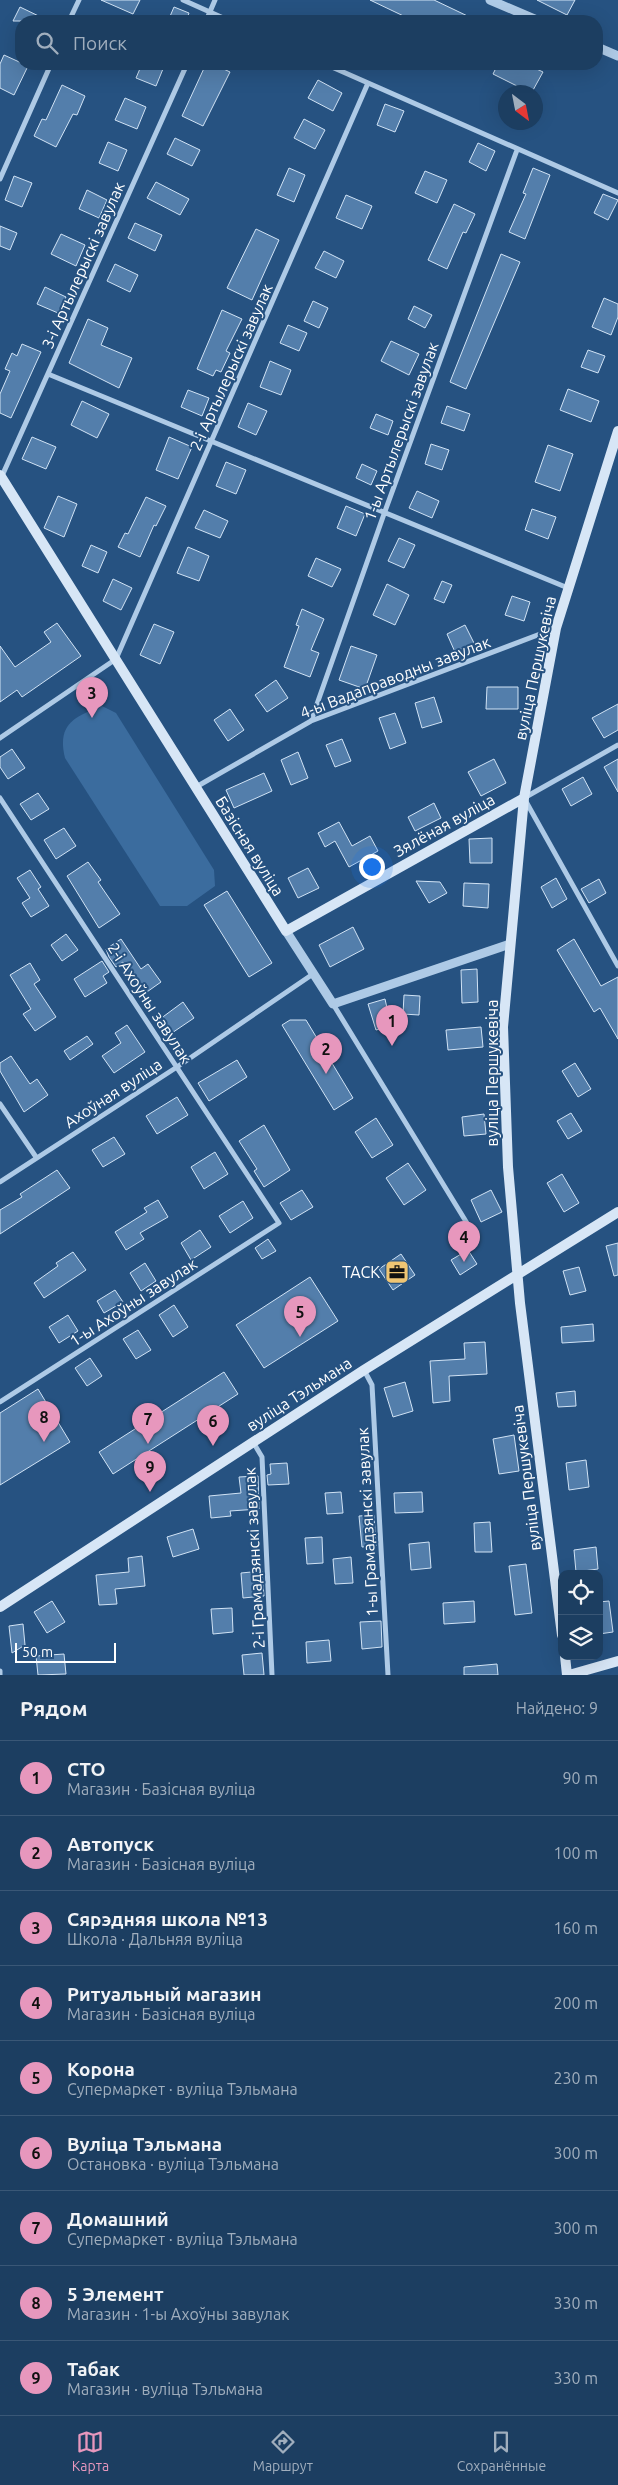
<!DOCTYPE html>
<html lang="ru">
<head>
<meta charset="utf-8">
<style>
  :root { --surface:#1c3e61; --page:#29496a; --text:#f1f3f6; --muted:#a0aebd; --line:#3a5776; --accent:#e797bd }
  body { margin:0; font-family:Ubuntu,sans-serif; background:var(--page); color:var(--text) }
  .controls { position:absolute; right:15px; bottom:15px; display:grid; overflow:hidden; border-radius:10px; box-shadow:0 5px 20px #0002 }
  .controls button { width:45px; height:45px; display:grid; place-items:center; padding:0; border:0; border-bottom:1px solid var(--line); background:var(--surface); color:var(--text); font:25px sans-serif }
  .compass { position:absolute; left:498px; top:85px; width:45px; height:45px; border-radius:50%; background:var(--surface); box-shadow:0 5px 20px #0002; rotate:148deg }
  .scale { position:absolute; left:15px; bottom:12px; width:101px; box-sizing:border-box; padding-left:5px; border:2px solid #fff; border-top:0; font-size:14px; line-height:18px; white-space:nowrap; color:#fff; -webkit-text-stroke:4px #265281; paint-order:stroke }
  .you { position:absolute; left:371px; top:866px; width:18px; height:18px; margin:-12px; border:4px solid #fff; border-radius:50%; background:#1a73e8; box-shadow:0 0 0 8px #1a73e833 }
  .badge { display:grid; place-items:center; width:32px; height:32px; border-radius:50%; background:var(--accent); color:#111; font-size:16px; font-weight:700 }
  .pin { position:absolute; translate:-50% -41px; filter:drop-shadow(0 1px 2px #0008) }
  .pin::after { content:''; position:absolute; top:26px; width:18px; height:15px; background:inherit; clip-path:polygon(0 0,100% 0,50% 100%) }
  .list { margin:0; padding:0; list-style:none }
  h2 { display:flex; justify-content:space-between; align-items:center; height:65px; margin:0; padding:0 20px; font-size:21px }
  h2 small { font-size:16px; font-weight:400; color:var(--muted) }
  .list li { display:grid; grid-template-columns:32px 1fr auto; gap:15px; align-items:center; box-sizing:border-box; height:75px; padding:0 20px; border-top:1px solid var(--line) }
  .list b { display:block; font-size:19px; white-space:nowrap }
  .list p { margin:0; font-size:16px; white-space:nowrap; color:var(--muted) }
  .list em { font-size:16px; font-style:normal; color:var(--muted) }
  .icon { flex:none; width:28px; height:28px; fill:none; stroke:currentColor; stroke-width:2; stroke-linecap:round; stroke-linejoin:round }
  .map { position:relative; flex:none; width:618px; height:1675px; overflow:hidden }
  .search { position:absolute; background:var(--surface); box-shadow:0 5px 20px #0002; left:15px; right:15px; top:15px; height:55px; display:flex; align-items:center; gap:12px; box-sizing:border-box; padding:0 18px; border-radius:20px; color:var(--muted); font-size:19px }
  .sheet { height:740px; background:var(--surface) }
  nav { display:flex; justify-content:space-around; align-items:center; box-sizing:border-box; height:70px; border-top:1px solid var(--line); background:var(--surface); font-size:14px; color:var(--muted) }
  nav a { display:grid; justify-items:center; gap:2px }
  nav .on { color:var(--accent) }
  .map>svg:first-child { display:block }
  .green { fill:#3b6c9e }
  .building { fill:#537eab; stroke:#d1e3f5 }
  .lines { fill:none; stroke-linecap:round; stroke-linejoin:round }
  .minor { stroke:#aecae6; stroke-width:5 }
  .tertiary { stroke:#aecae6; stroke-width:9 }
  .secondary { stroke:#d7e6f6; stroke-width:10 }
  .labels { text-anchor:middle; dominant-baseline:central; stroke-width:4; stroke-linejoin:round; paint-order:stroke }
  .street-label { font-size:16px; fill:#fff; stroke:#265281 }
  .poi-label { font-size:16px; fill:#fff; stroke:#265281; text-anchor:end }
</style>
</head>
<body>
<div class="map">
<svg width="618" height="1675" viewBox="0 0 618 1675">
  <rect width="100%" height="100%" fill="#265281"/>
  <path class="green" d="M102 706 116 713 214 870 215 886 187 906H160L65 758C57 725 73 717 102 706Z"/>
  <path class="building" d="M101 0H140L133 14Z
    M370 0H434L478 21H414Z
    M537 0H575L567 15Z
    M20 7 49 21H13Z
    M174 7 189 13 186 21H168Z
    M4 55 28 66 14 95 0 88V64Z
    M142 64H165L156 86 136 78Z
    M206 64H213L230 72 203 126 182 116Z
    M498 64H526L543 72 532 92H529L493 74Z
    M318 80 342 93 333 111 308 98Z
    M62 85 85 96 77 115 73 114 56 147 34 136 42 119 46 120Z
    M125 98 146 107 137 129 115 120Z
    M385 104 404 111 395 132 377 125Z
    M304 119 325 130 315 149 294 138Z
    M175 138 200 150 192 166 167 154Z
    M108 142 127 150 118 171 99 163Z
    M478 143 495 151 486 171 469 162Z
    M289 168 305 175 294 202 277 195Z
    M533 168 550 175 525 239 509 232 526 194 523 193Z
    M425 171 447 180 437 203 415 193Z
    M14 176 32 183 22 207 5 200Z
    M156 182 189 199 180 215 147 198Z
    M87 190 107 200 99 218 79 209Z
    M603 194 618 200 608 220 594 213Z
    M346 195 372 206 362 229 336 218Z
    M454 204 475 214 466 233 463 232 447 269 428 260Z
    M135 223 162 235 155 251 128 238Z
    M0 226 17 233 10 250 0 246Z
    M256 229 279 240 252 300 227 288Z
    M61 234 85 245 76 266 51 254Z
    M324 251 344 261 336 278 315 268Z
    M501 254 520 262 466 389 450 382Z
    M115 264 138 275 130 292 107 281Z
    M45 287 66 297 58 313 37 304Z
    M604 298 618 304V317L611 335 592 327Z
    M313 301 328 308 319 328 304 321Z
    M414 306 432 315 425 328 408 319Z
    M222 310 242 319 226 351 230 353 221 372 216 370 213 376 197 369Z
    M88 319 108 328 101 345 132 358 119 388 69 363Z
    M288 325 307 333 299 351 280 343Z
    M391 341 419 354 409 375 381 361Z
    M22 344 41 352 11 418 0 413V394L10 371 5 369 12 353 17 356Z
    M588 350 605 356 598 373 581 367Z
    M270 361 291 370 281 395 260 387Z
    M568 389 599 401 591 422 560 410Z
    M188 390 209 398 202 416 181 407Z
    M82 401 109 414 97 438 71 425Z
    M248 403 267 411 256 435 238 427Z
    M447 406 470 414 464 431 441 423Z
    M376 414 393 421 388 435 370 428Z
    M32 437 56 447 46 469 22 459Z
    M169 437 192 447 178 479 156 470Z
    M431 444 449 450 442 470 425 464Z
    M548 445 573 454 560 491 535 482Z
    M226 462 246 470 236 494 216 486Z
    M362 464 377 471 371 485 356 478Z
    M417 491 439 501 432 518 409 508Z
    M58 496 77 504 64 537 44 528Z
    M146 497 166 506 156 526 154 525 140 557 118 547 125 533 128 534Z
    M346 506 365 514 356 536 337 528Z
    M532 509 556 517 548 539 525 530Z
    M204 510 228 521 220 538 195 528Z
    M399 538 415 545 404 568 388 561Z
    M91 545 107 552 98 573 82 566Z
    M188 547 209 556 199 581 177 573Z
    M316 558 341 569 332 587 308 576Z
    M113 579 132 588 121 610 103 601Z
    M442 581 452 585 444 603 434 599Z
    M387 584 409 595 395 625 373 615Z
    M512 596 530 602 524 621 505 615Z
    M302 609 324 619 311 650 319 653 310 677 284 667 299 626 296 625Z
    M57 623 81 656 22 697 17 690 0 702V646L15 667 51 642 44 632Z
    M154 624 174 632 160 664 140 655Z
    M465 625 474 643 455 652 447 634Z
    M351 646 377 655 365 689 339 680Z
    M276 680 288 698 267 712 255 695Z
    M487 687H518V709H486Z
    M434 697 442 722 422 728 415 703Z
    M618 704V730L604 738 592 718Z
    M230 709 244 730 228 741 214 720Z
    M395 713 406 743 390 749 379 718Z
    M342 739 351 761 335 767 326 745Z
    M12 749 25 768 8 779 0 767V757Z
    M298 752 308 778 291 785 281 760Z
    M494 759 506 783 481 796 468 772Z
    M618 759V792L604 767Z
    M264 773 272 791 234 808 226 790Z
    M583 777 592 794 571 806 562 789Z
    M38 793 49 809 31 820 20 804Z
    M434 803 441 818 415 831 408 817Z
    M339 822 352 846 370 836 378 851 349 867 335 841 325 847 318 833Z
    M64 828 76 846 56 859 44 840Z
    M492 838V863H470L469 839Z
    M88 862 101 880 98 882 120 914 99 928 67 876Z
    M308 868 319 888 298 898 288 878Z
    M30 870 41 887 38 889 49 906 31 917 22 903 30 898 17 878Z
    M556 878 567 899 552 908 541 887Z
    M599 879 606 893 589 903 581 889Z
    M416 881 440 882 447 893 429 903Z
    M464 883 489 884 488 908 463 906Z
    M227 891 272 963 249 977 204 905Z
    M353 927 364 949 330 967 319 945Z
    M66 934 78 950 62 961 51 945Z
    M121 939 141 969 148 964 161 982 144 994 123 962 116 967 109 957 106 949Z
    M574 939 601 986 618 977V1039L600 1008 594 1012 557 950Z
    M102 961 109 972 103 976 107 983 85 997 74 979Z
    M30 963 40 980 34 984 56 1017 35 1031 23 1014 31 1009 10 975Z
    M477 969 478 1002 462 1003 461 970Z
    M404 995 420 996 419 1015 403 1014Z
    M385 999 391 1026 376 1030 368 1004Z
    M183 1002 194 1018 166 1037 156 1022Z
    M290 1020H306L353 1098 334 1110 282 1025Z
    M127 1025 145 1052 114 1073 102 1056 121 1043 115 1033Z
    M481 1027 483 1047 448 1050 446 1030Z
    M87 1036 93 1044 70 1060 64 1051Z
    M11 1056 30 1084 37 1079 48 1095 24 1112 0 1071V1063Z
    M237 1060 247 1077 209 1101 198 1083Z
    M575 1063 591 1089 578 1097 562 1071Z
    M177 1097 188 1115 157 1134 146 1116Z
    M571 1113 582 1131 568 1139 557 1121Z
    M484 1114 486 1134 464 1136 462 1117Z
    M376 1118 393 1145 372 1158 355 1132Z
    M264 1125 290 1170 264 1187 254 1171 257 1169 239 1141Z
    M114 1137 125 1154 103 1167 92 1150Z
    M215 1152 228 1174 204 1189 191 1167Z
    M408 1163 426 1190 404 1205 386 1178Z
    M57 1170 70 1188 0 1234V1210L22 1197 20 1194Z
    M562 1174 579 1203 564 1212 547 1183Z
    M302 1190 313 1207 291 1220 280 1203Z
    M491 1190 502 1212 481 1222 471 1200Z
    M158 1200 168 1217 140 1233 144 1239 126 1250 115 1232 147 1212 144 1208Z
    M243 1201 253 1218 230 1233 219 1216Z
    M200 1230 211 1247 191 1260 181 1243Z
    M268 1239 276 1251 262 1259 255 1248Z
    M618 1243V1275L614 1276 606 1246Z
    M468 1250 477 1264 460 1275 451 1260Z
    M73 1252 86 1270 44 1298 34 1283 58 1266 56 1263Z
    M401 1254 415 1275 393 1290 379 1269Z
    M145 1263 156 1281 141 1291 130 1273Z
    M579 1267 586 1291 570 1295 563 1271Z
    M310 1277 338 1321 264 1368 236 1325Z
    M115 1290 123 1302 104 1313 97 1301Z
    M174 1305 188 1327 173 1337 159 1315Z
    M68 1315 78 1331 59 1343 49 1327Z
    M593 1324 594 1341 562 1343 561 1327Z
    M138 1330 151 1350 136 1359 123 1339Z
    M485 1342 487 1374 449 1376 450 1401 433 1403 430 1361 465 1359 464 1343Z
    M90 1358 102 1376 87 1386 75 1368Z
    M224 1372 238 1394 113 1474 99 1452Z
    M405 1382 413 1411 393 1417 384 1388Z
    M38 1389 70 1442 0 1485V1413Z
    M575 1391 576 1406 558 1407 556 1393Z
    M514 1435 519 1471 499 1474 493 1439Z
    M586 1460 589 1487 569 1490 566 1463Z
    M287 1463 289 1484 268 1485 267 1475 271 1474 270 1464Z
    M256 1476H258L259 1509 230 1511 231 1516 211 1518 209 1496 241 1493 239 1477Z
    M341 1492 343 1513 327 1514 325 1493Z
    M422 1492 423 1512 395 1513 394 1493Z
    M374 1515 376 1546 362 1547 359 1516Z
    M490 1522 492 1552H475L474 1523Z
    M193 1529 199 1549 173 1557 167 1537Z
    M322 1537 323 1563 307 1564 305 1538Z
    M429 1542 431 1568 411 1570 409 1544Z
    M596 1547 598 1569 576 1572 574 1550Z
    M142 1556 145 1586 115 1589 117 1604 99 1605 96 1575 129 1572 128 1558Z
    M351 1557 353 1583 335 1584 333 1559Z
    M526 1564 532 1613 515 1615 509 1566Z
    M262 1571 264 1596 243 1598 241 1573Z
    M52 1601 65 1622 47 1633 34 1612Z
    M474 1601 475 1622 444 1624 443 1603Z
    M609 1601 613 1632 599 1634V1602Z
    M232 1608 233 1632 213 1634 211 1609Z
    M381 1621 382 1647 362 1649 360 1622Z
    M23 1624 25 1645 12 1653 9 1626Z
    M329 1640 331 1661 307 1663 306 1642Z
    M262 1653 264 1675H244L242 1655Z
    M64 1654 66 1674 38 1675 36 1656Z
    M497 1664 498 1675H464V1667Z"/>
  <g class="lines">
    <path class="minor" d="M183 0 230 21
      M69 21 79 0
      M206 21 215 0
      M325 64 618 193
      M0 179 51 64
      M48 374 568 588
      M2 476 187 64
      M311 721 384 514 517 150
      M0 738 116 659 368 83
      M618 745 524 798 618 966
      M196 787 311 721 556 628
      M0 798 279 1223 0 1402
      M333 1004 473 1233
      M0 1104 36 1157
      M0 1182 177 1067 313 974
      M364 1370 372 1385 388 1675
      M253 1442 262 1457 272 1675
      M0 1671V1675"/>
    <path class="tertiary" d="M490 0 539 21
      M597 47 618 56
      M286 931 333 1004 510 944"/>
    <path class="secondary" d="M0 475 286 931 524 798
      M0 1607 364 1370 618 1212
      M562 1635 520 1303 508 1167 503 1027 524 798 556 628 618 431
      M565 1656 567 1675
      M569 1675 618 1661"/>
  </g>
  <defs>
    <g id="office-square" transform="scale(1.25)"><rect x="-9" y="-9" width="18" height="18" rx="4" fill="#efc573" stroke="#265281"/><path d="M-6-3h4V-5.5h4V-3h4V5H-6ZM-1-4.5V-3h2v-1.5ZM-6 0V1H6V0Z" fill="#111"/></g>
  </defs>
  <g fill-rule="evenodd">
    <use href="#office-square" x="397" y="1272"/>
  </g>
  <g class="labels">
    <g class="street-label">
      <text transform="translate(83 265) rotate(-66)">3-і Артылерыскі завулак</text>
      <text transform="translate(231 367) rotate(-66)">2-і Артылерыскі завулак</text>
      <text transform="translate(401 431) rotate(-70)">1-ы Артылерыскі завулак</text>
      <text transform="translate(535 668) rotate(-78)">вуліца Першукевіча</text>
      <text transform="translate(395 677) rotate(-21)">4-ы Вадаправодны завулак</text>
      <text transform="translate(444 825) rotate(-29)">Зялёная вуліца</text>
      <text transform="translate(250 846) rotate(58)">Базісная вуліца</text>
      <text transform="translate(150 1003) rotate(57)">2-і Ахоўны завулак</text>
      <text transform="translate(492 1073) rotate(-90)">вуліца Першукевіча</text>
      <text transform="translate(113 1093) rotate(-33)">Ахоўная вуліца</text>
      <text transform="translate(133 1302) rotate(-33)">1-ы Ахоўны завулак</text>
      <text transform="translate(299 1394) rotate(-33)">вуліца Тэльмана</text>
      <text transform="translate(526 1478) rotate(-97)">вуліца Першукевіча</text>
      <text transform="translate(367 1522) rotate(-93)">1-ы Грамадзянскі завулак</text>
      <text transform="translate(254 1558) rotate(-93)">2-і Грамадзянскі завулак</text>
    </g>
    <g class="poi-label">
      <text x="380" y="1272">ТАСК</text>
    </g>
  </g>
</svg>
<div class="controls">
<button><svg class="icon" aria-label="locate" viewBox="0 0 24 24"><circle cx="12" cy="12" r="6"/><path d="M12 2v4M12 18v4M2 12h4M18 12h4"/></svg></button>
<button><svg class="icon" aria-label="layers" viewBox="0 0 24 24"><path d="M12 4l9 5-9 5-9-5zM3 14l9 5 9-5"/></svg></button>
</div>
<svg class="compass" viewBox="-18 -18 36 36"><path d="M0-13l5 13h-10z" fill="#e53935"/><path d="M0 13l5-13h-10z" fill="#a0aebd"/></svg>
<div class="scale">50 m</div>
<div class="you"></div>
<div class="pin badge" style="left:392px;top:1046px">1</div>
<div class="pin badge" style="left:326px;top:1074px">2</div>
<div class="pin badge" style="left:92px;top:718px">3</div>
<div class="pin badge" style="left:464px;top:1262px">4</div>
<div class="pin badge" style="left:300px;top:1337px">5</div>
<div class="pin badge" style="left:213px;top:1446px">6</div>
<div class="pin badge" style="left:148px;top:1444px">7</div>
<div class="pin badge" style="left:44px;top:1442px">8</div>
<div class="pin badge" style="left:150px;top:1492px">9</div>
<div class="search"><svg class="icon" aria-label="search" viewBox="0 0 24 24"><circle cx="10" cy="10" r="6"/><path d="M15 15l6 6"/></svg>Поиск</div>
</div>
<section class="sheet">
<h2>Рядом<small>Найдено: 9</small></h2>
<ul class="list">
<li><span class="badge">1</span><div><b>СТО</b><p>Магазин · Базісная вуліца</p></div><em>90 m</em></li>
<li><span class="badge">2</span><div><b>Автопуск</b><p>Магазин · Базісная вуліца</p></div><em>100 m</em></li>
<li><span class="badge">3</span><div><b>Сярэдняя школа №13</b><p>Школа · Дальняя вуліца</p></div><em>160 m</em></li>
<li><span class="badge">4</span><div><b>Ритуальный магазин</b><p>Магазин · Базісная вуліца</p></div><em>200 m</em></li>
<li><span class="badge">5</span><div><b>Корона</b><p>Супермаркет · вуліца Тэльмана</p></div><em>230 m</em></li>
<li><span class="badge">6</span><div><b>Вуліца Тэльмана</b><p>Остановка · вуліца Тэльмана</p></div><em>300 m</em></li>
<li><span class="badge">7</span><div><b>Домашний</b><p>Супермаркет · вуліца Тэльмана</p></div><em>300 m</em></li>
<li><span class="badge">8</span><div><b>5 Элемент</b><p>Магазин · 1-ы Ахоўны завулак</p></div><em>330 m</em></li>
<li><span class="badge">9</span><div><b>Табак</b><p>Магазин · вуліца Тэльмана</p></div><em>330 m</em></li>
</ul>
</section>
<nav>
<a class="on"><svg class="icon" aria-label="map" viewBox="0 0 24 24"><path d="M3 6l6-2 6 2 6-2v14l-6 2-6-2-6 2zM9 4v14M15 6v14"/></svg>Карта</a>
<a><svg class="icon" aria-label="directions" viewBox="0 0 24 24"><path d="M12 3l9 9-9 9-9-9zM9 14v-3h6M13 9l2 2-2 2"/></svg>Маршрут</a>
<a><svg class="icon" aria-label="saved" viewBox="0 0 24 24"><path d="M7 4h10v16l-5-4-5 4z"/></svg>Сохранённые</a>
</nav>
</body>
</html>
